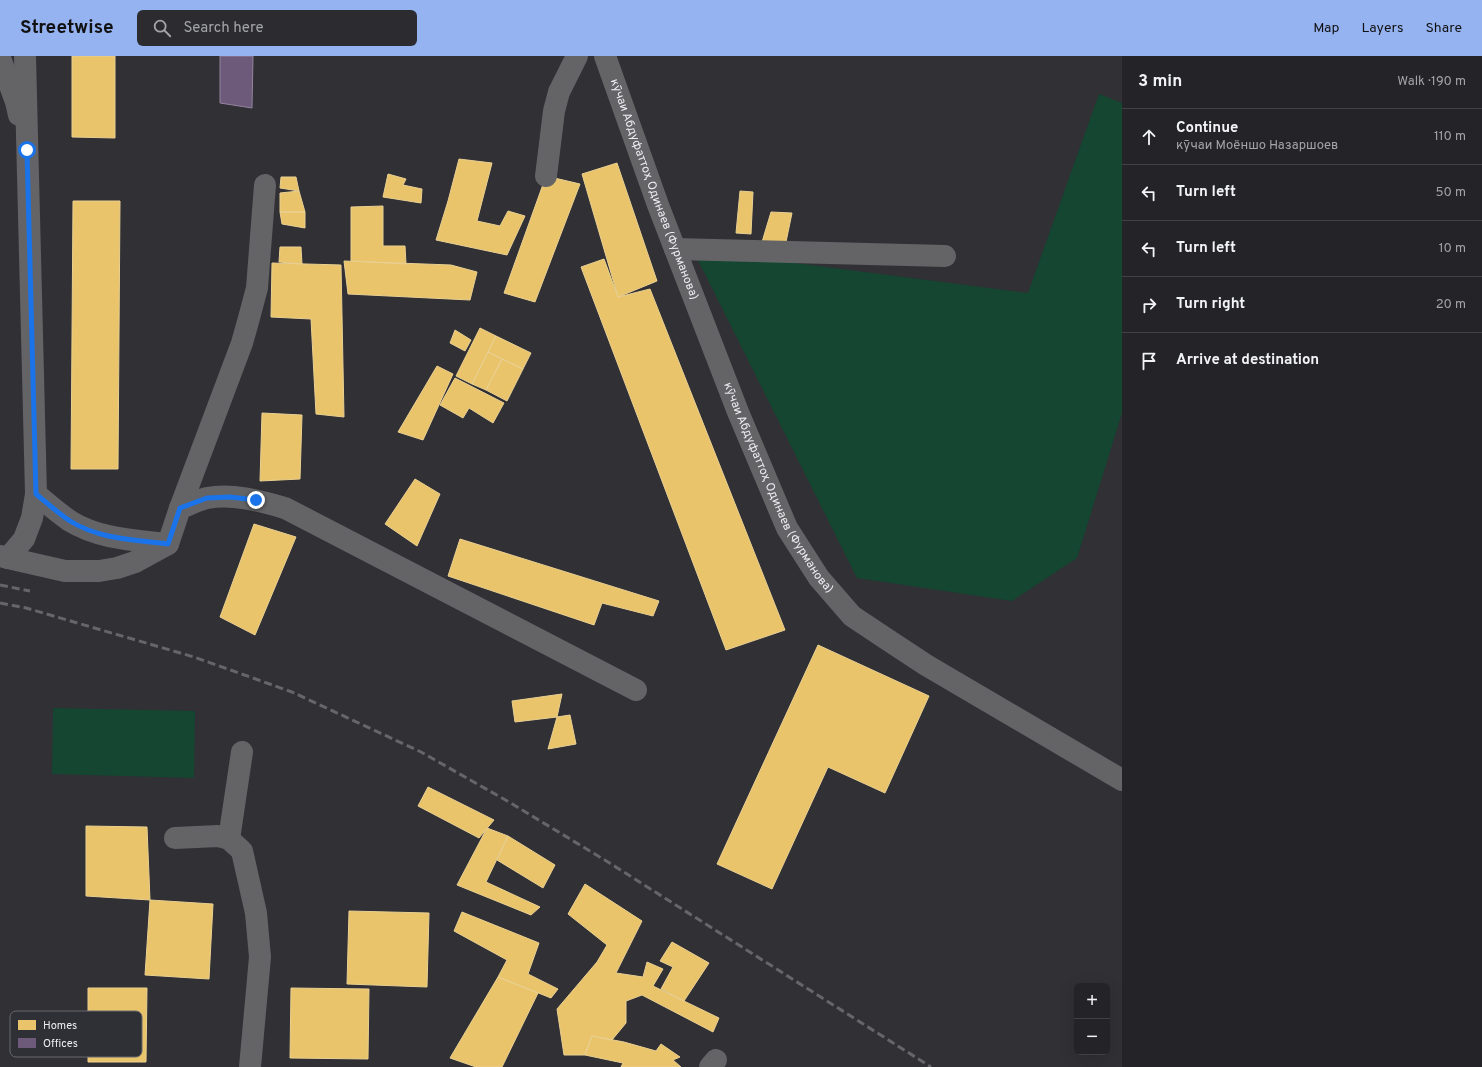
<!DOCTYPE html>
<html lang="en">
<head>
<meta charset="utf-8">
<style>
  :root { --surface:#242428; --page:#2c2c30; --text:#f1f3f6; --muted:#a3a4a8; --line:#414145; --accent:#95b2f1 }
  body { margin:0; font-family:Overpass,sans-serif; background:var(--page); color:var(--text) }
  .controls { position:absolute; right:12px; bottom:12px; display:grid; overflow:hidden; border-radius:6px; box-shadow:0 4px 16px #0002 }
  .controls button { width:36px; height:36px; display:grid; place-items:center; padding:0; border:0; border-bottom:1px solid var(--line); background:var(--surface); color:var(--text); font:20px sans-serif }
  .stop { position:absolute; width:12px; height:12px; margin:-9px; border:3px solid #1a73e8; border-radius:50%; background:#fff }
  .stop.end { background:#1a73e8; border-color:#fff; box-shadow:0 1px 4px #0008 }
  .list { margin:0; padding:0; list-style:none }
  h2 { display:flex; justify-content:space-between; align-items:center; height:52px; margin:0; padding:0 16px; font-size:17px }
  h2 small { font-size:13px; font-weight:400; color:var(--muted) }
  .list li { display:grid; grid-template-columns:26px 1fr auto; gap:12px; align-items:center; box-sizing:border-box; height:56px; padding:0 16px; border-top:1px solid var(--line) }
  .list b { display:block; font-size:15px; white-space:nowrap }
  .list p { margin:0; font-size:13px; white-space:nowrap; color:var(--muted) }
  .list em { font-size:13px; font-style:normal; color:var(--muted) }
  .icon { flex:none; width:22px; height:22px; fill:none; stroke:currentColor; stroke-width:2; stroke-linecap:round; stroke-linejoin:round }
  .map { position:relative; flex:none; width:1122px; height:1011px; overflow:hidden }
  header { display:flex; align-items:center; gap:24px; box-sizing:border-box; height:56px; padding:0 20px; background:var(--accent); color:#111 }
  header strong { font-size:19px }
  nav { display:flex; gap:22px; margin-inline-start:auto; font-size:14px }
  .search { width:280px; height:36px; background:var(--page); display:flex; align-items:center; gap:10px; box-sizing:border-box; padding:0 14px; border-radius:6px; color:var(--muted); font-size:15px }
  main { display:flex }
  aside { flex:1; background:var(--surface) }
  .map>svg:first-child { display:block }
  .green { fill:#144631 }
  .homes { fill:#e9c46a; stroke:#ead092 }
  .offices { fill:#6d597a; stroke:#93859e }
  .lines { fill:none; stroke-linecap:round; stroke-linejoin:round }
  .minor { stroke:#646467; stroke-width:22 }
  .rail { stroke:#66666a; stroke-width:3; stroke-dasharray:8 4; stroke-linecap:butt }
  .route { stroke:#1a73e8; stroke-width:5 }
  .labels { text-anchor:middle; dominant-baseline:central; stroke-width:4; stroke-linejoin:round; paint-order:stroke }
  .street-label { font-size:12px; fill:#ececf1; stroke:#2f2f36 }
  .key { fill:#2f2f36; stroke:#68686e; stroke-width:1 }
  .key-label { font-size:11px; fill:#ececf1 }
</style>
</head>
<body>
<header>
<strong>Streetwise</strong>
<div class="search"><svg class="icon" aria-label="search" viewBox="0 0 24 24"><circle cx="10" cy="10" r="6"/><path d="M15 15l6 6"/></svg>Search here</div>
<nav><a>Map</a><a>Layers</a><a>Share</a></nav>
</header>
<main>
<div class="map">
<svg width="1122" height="1011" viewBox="0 0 1122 1011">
  <rect width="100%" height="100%" fill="#303035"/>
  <path class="green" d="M1099 38 1122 47V357L1077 502 1012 545 857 522 693 194 1028 237Z
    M53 652 195 655 194 722 52 718Z"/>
  <path class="homes" d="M72 0H115V82L72 81Z
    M459 103 492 107 477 165 500 170 508 155 525 160 507 199 436 184 448 145Z
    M617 107 657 225 618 241 582 118Z
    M388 118 406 123 403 129 422 133 421 147 383 141Z
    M546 120 580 128 535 246 504 237Z
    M281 121H296L299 135 280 132Z
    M299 135 305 156H280V137Z
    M740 135 753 136 751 178 736 177Z
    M73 145H120L118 413H71Z
    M383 150V190H405L406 208 351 205V151Z
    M280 156H305V172L282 168Z
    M771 156 792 157 786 186H762Z
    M280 191H301L302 208 279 206Z
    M604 203 618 241 650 233 785 574 726 594 581 211Z
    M344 205 451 209 477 216 470 244 348 238Z
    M272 207 341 209 344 361 316 358 311 263 271 261Z
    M480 272 496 280 472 328 456 320Z
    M455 274 471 284 465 295 450 287Z
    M496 280 531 297 523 313 488 296Z
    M488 296 502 303 486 334 472 328Z
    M502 303 523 313 507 345 486 334Z
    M437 310 453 318 423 384 398 376Z
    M455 322 504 347 493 367 469 352 463 362 440 349Z
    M262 357 302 359 300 423 260 425Z
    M415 423 440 438 417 490 385 468Z
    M254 468 296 481 255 579 220 561Z
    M460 483 659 545 653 560 602 547 594 569 448 520Z
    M818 589 929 640 885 737 828 711 772 833 717 808Z
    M562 638 557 661 515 666 512 645Z
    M570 659 576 688 548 693 557 661Z
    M428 731 494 764 479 782 418 750Z
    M86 770 147 771 150 844 86 840Z
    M487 772 508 780 486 826 540 851 531 859 457 829Z
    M508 780 555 809 543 832 497 804Z
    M585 828 642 865 616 917 643 921 647 906 663 913 653 930 719 962 713 976 642 939 626 945V967L612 984 592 980 585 999H564L557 953 597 906 607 889 568 858Z
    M150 844 213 848 209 923 145 919Z
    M349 855 429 857 427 931 347 928Z
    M462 856 539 887 528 918 558 933 551 942 498 921 507 904 454 875Z
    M672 886 709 907 684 945 661 933 673 911 660 905Z
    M498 921 538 937 502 1011H476L450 1002Z
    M88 932H147L146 1006H88Z
    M291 932 369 933 368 1003 290 1002Z
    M592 980 624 986 656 995 661 988 680 1001 673 1004 681 1011H621L623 1007 585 999Z"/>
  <path class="offices" d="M220 0H253L252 52 220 47Z"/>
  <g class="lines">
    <g class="minor">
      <path id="s1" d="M605 0 658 149 738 356 787 472 819 522 852 560 885 582 926 609 1122 724"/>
      <path d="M0 2 16 46 19 59"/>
      <path d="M546 120 554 55 559 36 577 0"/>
      <path d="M675 193 945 200"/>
      <path d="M36 438C47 447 58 457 70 465 99 483 134 484 168 488"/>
      <path d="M180 452 242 287 249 262 257 232 265 129"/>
      <path d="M0 500 8 502 24 483 32 462 36 438 25 0"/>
      <path d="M8 502 65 515H99L117 512 135 506 168 488 180 452C189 449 198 444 207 442 233 437 260 445 285 452L636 634"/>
      <path d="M175 782 218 780 229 783 242 795 256 857 260 901 250 1011"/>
      <path d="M229 783 242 696"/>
      <path d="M710 1011 716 1004"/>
    </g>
    <path class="rail" d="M0 529 30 535
      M0 547 26 552 194 601 292 636 421 696 509 746 608 806 931 1011"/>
  </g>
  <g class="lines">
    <path class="route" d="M27 94 36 438C47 447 58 457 70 465 99 483 134 484 168 488L180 452 207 442 230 441 256 444"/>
  </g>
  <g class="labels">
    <g class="street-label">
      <text stroke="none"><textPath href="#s1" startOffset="142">кӯчаи Абдуфаттоҳ Одинаев (Фурманова)</textPath></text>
      <text stroke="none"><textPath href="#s1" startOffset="466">кӯчаи Абдуфаттоҳ Одинаев (Фурманова)</textPath></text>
    </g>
  </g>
  <rect x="10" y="955" width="132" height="46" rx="6" class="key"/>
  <rect x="18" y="964" width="18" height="10" fill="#e9c46a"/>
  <rect x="18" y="982" width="18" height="10" fill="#6d597a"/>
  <g class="key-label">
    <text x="43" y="973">Homes</text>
    <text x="43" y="991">Offices</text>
  </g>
</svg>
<div class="controls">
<button>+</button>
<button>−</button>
</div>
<div class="stop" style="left:27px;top:94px"></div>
<div class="stop end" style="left:256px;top:444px"></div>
</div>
<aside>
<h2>3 min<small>Walk · 190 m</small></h2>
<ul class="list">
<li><svg class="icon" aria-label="ahead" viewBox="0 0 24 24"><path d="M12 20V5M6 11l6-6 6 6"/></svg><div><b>Continue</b><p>кӯчаи Моёншо Назаршоев</p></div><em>110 m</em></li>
<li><svg class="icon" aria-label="left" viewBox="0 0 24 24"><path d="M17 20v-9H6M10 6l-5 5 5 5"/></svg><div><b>Turn left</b></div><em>50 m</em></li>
<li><svg class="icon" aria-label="left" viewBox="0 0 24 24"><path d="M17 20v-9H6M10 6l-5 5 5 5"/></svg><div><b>Turn left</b></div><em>10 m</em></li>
<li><svg class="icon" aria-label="right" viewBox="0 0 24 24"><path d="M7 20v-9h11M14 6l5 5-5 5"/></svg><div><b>Turn right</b></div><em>20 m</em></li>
<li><svg class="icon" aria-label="arrive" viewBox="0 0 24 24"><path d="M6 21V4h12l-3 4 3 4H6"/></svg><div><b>Arrive at destination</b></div></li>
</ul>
</aside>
</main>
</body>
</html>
